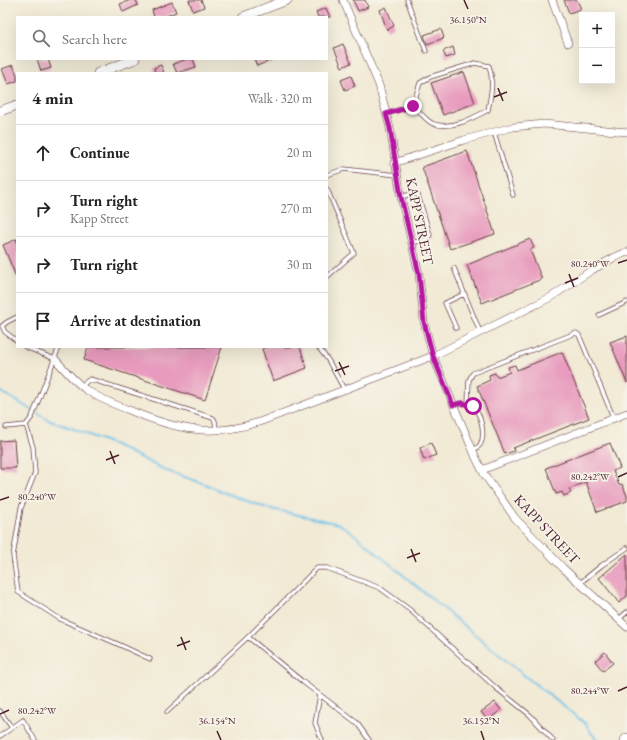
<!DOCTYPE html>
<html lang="en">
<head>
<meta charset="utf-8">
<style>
  :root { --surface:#fff; --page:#f2f2f2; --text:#222; --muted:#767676; --line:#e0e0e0 }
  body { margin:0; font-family:"EB Garamond",serif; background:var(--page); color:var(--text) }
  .controls { position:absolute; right:12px; top:12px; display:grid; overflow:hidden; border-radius:0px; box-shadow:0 4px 16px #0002 }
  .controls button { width:36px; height:36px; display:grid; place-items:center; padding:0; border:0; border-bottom:1px solid var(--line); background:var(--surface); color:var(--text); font:20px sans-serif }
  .stop { position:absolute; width:12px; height:12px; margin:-9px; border:3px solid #b5179e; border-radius:50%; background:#fff }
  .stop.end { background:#b5179e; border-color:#fff; box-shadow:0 1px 4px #0008 }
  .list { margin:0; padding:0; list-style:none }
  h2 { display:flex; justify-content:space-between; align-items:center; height:52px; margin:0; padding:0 16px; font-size:17px }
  h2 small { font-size:13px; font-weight:400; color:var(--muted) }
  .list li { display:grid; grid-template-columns:26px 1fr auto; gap:12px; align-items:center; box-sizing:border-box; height:56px; padding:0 16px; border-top:1px solid var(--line) }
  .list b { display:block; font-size:15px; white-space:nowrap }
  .list p { margin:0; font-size:13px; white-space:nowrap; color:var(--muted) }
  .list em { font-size:13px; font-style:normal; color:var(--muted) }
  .icon { flex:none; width:22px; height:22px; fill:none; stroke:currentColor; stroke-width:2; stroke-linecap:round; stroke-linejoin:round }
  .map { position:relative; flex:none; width:627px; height:740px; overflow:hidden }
  .search { position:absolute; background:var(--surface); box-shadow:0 4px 16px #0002; left:16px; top:16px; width:312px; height:44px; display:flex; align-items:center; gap:10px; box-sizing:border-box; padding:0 14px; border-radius:0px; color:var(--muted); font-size:15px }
  .panel { position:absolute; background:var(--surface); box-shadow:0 4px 16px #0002; left:16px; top:72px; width:312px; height:276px; border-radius:0px }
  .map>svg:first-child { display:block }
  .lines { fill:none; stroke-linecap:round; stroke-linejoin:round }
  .stream { stroke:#6cc0e9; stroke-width:2 }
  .building { fill:#e89bbe }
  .lane-casing { stroke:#633d44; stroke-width:5 }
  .street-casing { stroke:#633d44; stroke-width:8 }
  .secondary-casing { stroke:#633d44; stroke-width:10 }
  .lane { stroke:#fff; stroke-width:3.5 }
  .street { stroke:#fff; stroke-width:7 }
  .secondary { stroke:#fff; stroke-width:9 }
  .route { stroke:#b5179e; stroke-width:5 }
  .ticks { fill:none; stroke:#4a1f2b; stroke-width:1.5 }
  .labels { text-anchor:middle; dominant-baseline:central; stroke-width:3.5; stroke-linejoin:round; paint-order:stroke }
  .street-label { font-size:14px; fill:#4a1f2b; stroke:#f7f3e8 }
  .ticks-label { font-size:10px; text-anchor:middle; fill:#4a1f2b; stroke:#f7f3e8; stroke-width:3.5; stroke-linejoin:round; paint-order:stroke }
</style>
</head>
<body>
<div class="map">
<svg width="627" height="740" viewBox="0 0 627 740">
  <rect width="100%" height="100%" fill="#f7f3e8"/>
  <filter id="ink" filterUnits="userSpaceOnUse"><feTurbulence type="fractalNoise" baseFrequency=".025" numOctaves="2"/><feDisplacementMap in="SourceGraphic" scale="8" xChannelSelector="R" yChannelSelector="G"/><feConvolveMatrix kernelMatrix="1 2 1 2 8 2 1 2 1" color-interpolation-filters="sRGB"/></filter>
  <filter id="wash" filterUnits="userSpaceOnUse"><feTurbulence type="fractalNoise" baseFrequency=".012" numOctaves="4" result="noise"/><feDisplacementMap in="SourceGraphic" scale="16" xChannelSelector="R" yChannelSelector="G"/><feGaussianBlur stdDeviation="0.9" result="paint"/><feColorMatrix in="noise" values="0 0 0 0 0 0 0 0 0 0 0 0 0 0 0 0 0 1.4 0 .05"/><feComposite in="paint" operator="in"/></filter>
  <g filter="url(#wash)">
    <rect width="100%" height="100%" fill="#f1ead5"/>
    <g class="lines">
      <path class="stream" d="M0 391 50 421 74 429 115 445 167 471 205 484 225 493 267 508 339 524 349 530 525 676 586 724 592 734 598 740"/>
    </g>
    <g id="blocks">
      <path class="building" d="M131 0H136L138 5 123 12 120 4Z
        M189 0H201L204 7 193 11Z
        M353 0H365L368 7 358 11Z
        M564 0H577L581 9 569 13Z
        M172 2 176 12 164 17H154L152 10Z
        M386 7 394 26 387 30 380 10Z
        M326 8 330 17H318L316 12Z
        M441 29 444 38 427 44 424 35Z
        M343 44 351 63 342 67 334 48Z
        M453 47 455 55 446 58 443 51Z
        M37 59H48L51 68 41 71Z
        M187 59H193L196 67 177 73 173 64Z
        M254 59H274L257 66Z
        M13 65 17 75V81L8 84 2 69Z
        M161 65 164 73H155L154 68Z
        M464 72 475 103 443 115 431 83Z
        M351 76 355 86 345 90 341 80Z
        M467 151 495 234 450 249 422 167Z
        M17 239V279L3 245Z
        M530 239 534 248 530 250 542 279 482 303 467 265Z
        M627 336V383L610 342Z
        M88 347H222L205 400 84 360Z
        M266 347H300L307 368 273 381 262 349Z
        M562 352 589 418 513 448 514 451 505 454 477 386 490 380 489 375 495 373 497 377 510 372 508 367 515 365 517 370Z
        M14 440 16 468H0V441Z
        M431 443 436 455 424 460 420 448Z
        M610 443 620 468 613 471 619 485 622 484 627 496V501L597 512 586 482 569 489 571 493 564 496 562 492 556 494 546 468Z
        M627 554V596L619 603 599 578Z
        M605 652 613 663 603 671 595 661Z
        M495 702 501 710 488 720 481 712Z"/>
    </g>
  </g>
  <g filter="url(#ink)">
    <use href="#blocks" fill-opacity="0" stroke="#633d44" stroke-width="1"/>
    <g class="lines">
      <g class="lane-casing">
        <path id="lane" d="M407 0 426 51
          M386 114 413 105C418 110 428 123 434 124 452 130 473 118 488 110 491 95 494 81 489 66L475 63 430 77 420 83 413 105
          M494 132 513 195
          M327 175 344 169 397 175
          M327 189 354 253 327 277
          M401 197 414 193 418 195 430 235 427 239 412 243
          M454 268 480 332
          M599 315 627 302
          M17 317 7 322 2 326 5 332 17 341
          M456 328 445 303 464 294
          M25 347 55 359
          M318 347 328 360 344 389
          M81 386 90 379 213 418 215 421 216 429
          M468 404 469 380 473 373 576 333 579 335 614 419
          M454 405C460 403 467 402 472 406 481 412 486 435 480 445 478 447 475 449 473 451
          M26 425 33 447 35 473 21 508 13 556 18 592 60 619 120 645 150 659
          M6 427 26 425 32 417 59 347
          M580 583 602 565 627 548
          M619 619 627 612
          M320 695 315 723 322 740
          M0 711 12 728 0 736
          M167 712 248 637
          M12 728 23 720 35 740
          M369 740 357 723 303 682 248 637 317 568H327L380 588 410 610 496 688 530 715 553 740"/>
      </g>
      <g class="street-casing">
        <path id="street" d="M343 0 379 85 390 128 401 197 419 274 424 322 433 356 476 458 484 474 515 518 563 568 627 627
          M552 0 568 43
          M394 163 464 140 513 127 544 124 627 132
          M55 359C64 369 73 380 85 389 98 398 113 404 129 410 176 430 212 438 262 421L433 356 551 297 592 270 615 257 627 252
          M482 470 627 413"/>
      </g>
      <g class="secondary-casing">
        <path id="secondary" d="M243 17 287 0
          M98 73 135 59
          M0 111 17 105
          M625 740 627 738"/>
      </g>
      <use href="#lane" class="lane"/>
      <use href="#street" class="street"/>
      <use href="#secondary" class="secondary"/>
    </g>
  </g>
  <g class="lines" filter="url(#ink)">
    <path class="route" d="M413 106 386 114 390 128 401 197 419 274 424 322 433 356 453 405 462 403 473 406"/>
  </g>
  <path class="ticks" d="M464 0 468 9M498 88 503 101M494 97 507 92M618 263 627 260M569 274 574 287M565 283 578 278M339 362 345 375M335 371 349 366M110 451 115 464M106 460 119 455M618 477 627 473M0 500 9 497M411 549 416 562M407 558 420 553M181 637 186 650M177 646 190 641M618 691 627 687M0 714 9 710M217 731 221 740M481 731 484 740"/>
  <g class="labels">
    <g class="street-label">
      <text transform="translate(420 221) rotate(78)">KAPP STREET</text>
      <text transform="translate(547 529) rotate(47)">KAPP STREET</text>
    </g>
  </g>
  <g class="ticks-label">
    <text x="468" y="23">36.150°N</text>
    <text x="590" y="267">80.240°W</text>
    <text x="590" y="480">80.242°W</text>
    <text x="37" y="500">80.240°W</text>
    <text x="590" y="694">80.244°W</text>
    <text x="37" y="714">80.242°W</text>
    <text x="217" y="724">36.154°N</text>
    <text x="481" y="724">36.152°N</text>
  </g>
</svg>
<div class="controls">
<button>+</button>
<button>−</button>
</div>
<div class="stop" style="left:473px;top:406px"></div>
<div class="stop end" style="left:413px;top:106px"></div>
<div class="search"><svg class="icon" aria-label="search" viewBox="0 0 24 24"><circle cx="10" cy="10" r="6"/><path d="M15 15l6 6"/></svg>Search here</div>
<section class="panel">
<h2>4 min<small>Walk · 320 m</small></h2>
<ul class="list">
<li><svg class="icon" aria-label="ahead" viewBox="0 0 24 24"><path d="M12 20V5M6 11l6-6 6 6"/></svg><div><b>Continue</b></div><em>20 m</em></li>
<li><svg class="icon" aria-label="right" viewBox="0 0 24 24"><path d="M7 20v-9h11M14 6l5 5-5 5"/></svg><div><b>Turn right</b><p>Kapp Street</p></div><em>270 m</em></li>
<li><svg class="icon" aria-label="right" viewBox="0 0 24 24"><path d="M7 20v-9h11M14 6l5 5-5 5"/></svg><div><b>Turn right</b></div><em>30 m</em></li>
<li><svg class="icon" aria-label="arrive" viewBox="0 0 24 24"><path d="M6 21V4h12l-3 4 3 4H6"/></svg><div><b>Arrive at destination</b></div></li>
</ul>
</section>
</div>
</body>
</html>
